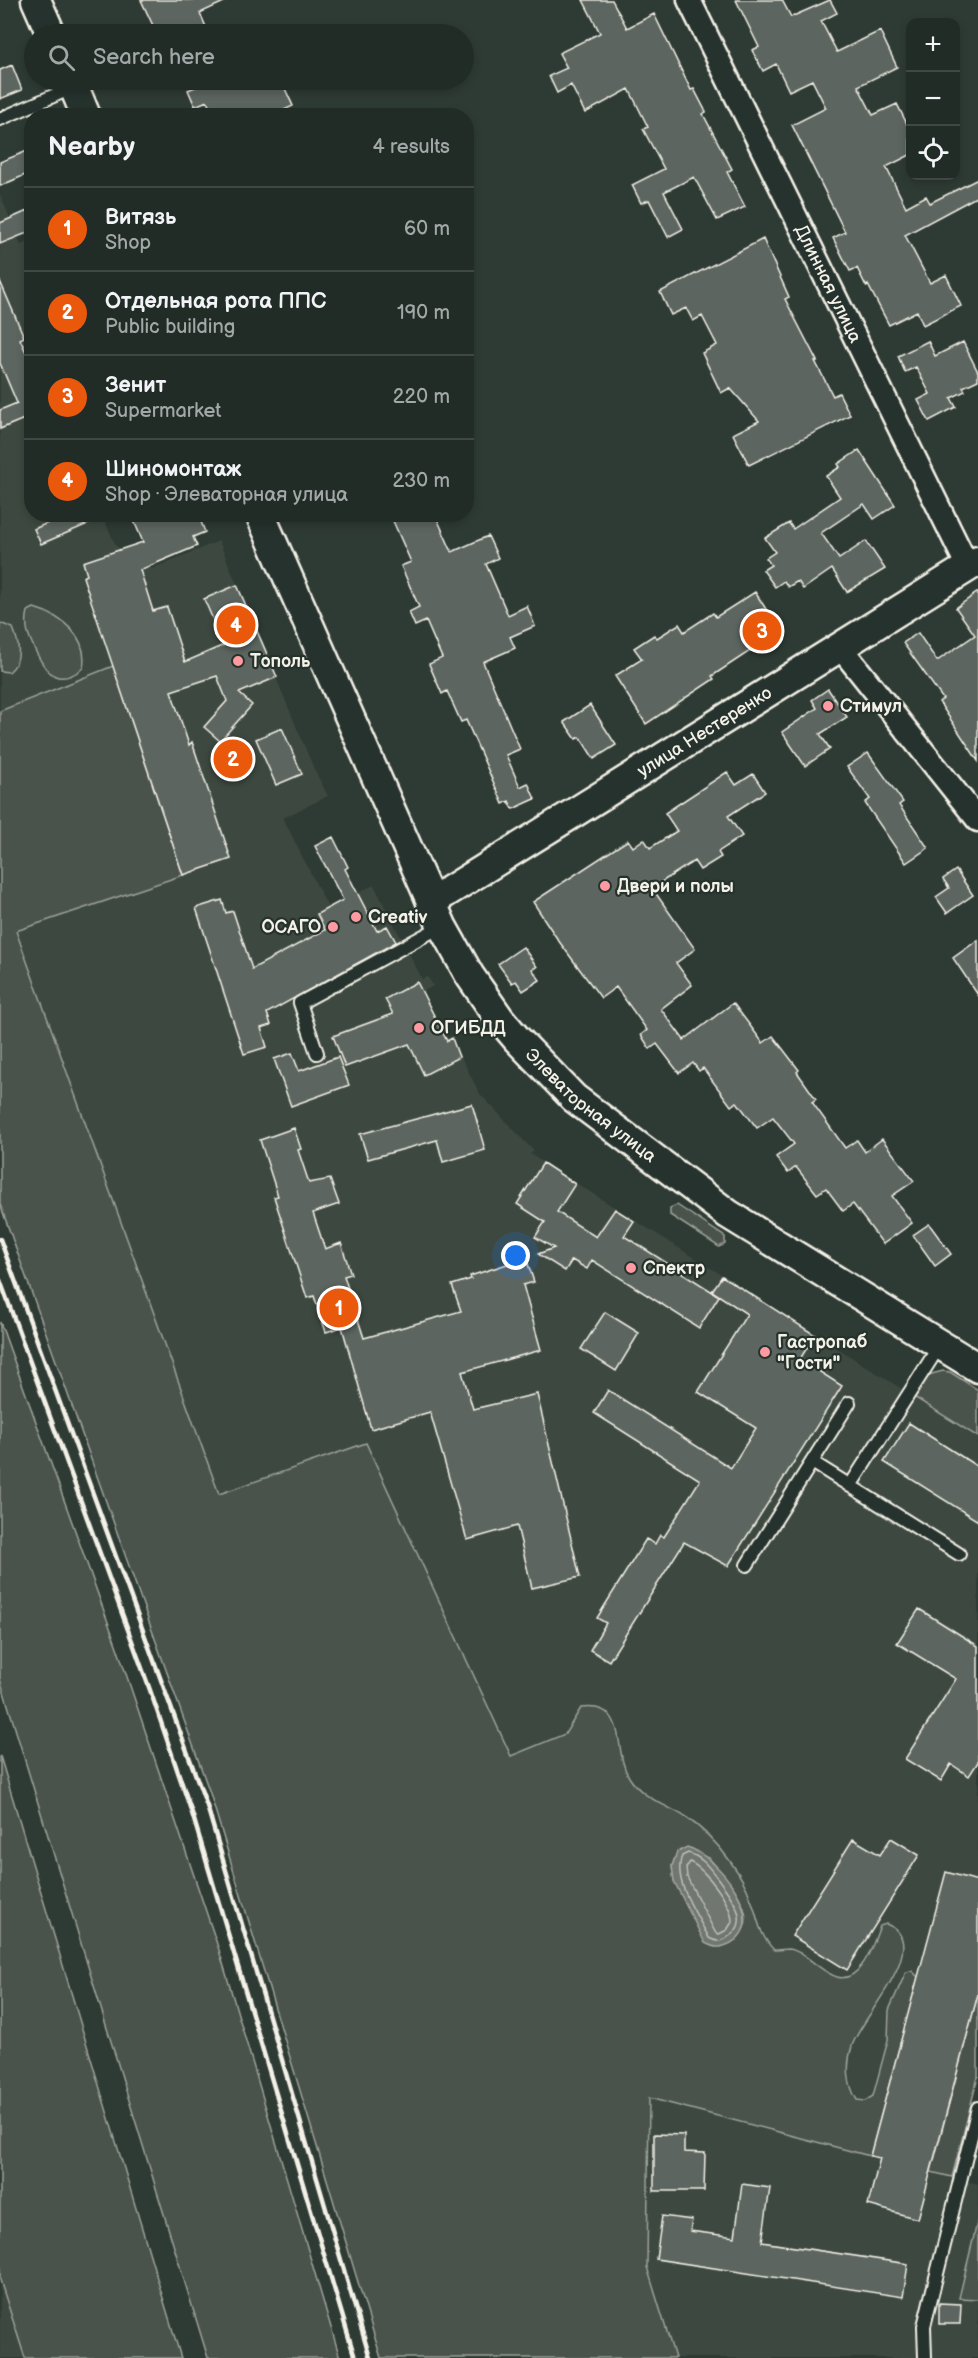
<!DOCTYPE html>
<html lang="en">
<head>
<meta charset="utf-8">
<style>
  :root { --surface:#222c27; --page:#2a342f; --text:#f1f3f6; --muted:#a2a7a7; --line:#3f4844; --accent:#ea580c }
  body { margin:0; font-family:"Balsamiq Sans",sans-serif; background:var(--page); color:var(--text) }
  .controls { position:absolute; right:18px; top:18px; display:grid; overflow:hidden; border-radius:12px; box-shadow:0 3px 9px #0003 }
  .controls button { width:54px; height:54px; display:grid; place-items:center; padding:0; border:0; border-bottom:2px solid var(--line); background:var(--surface); color:var(--text); font:30px sans-serif }
  .you { position:absolute; left:516px; top:1256px; width:21px; height:21px; margin:-15px; border:4px solid #fff; border-radius:50%; background:#1a73e8; box-shadow:0 0 0 9px #1a73e833 }
  .badge { display:grid; place-items:center; width:39px; height:39px; border-radius:50%; background:var(--accent); color:#fff; font-size:20px; font-weight:700 }
  .pin { position:absolute; translate:-50% -50%; border:3px solid #fff; box-shadow:0 2px 6px #0006 }
  .list { margin:0; padding:0; list-style:none }
  h2 { display:flex; justify-content:space-between; align-items:center; height:78px; margin:0; padding:0 24px; font-size:26px }
  h2 small { font-size:20px; font-weight:400; color:var(--muted) }
  .list li { display:grid; grid-template-columns:39px 1fr auto; gap:18px; align-items:center; box-sizing:border-box; height:84px; padding:0 24px; border-top:2px solid var(--line) }
  .list b { display:block; font-size:22px; white-space:nowrap }
  .list p { margin:0; font-size:20px; white-space:nowrap; color:var(--muted) }
  .list em { font-size:20px; font-style:normal; color:var(--muted) }
  .icon { flex:none; width:33px; height:33px; fill:none; stroke:currentColor; stroke-width:2; stroke-linecap:round; stroke-linejoin:round }
  .map { position:relative; flex:none; width:978px; height:2358px; overflow:hidden }
  .search { position:absolute; background:var(--surface); box-shadow:0 3px 9px #0003; left:24px; top:24px; width:450px; height:66px; display:flex; align-items:center; gap:15px; box-sizing:border-box; padding:0 21px; border-radius:33px; color:var(--muted); font-size:22px }
  .panel { position:absolute; background:var(--surface); box-shadow:0 3px 9px #0003; left:24px; top:108px; width:450px; height:414px; border-radius:24px }
  .map>svg:first-child { display:block }
  .built { fill:#3c4841 }
  .green { fill:#48524c; stroke:#9ea29a; stroke-width:1.5; fill-rule:evenodd }
  .water { fill:#6f7770; stroke:#a4a8a0; stroke-width:1.5 }
  .lines { fill:none; stroke-linecap:round; stroke-linejoin:round }
  .shore { stroke:#bfc0b8; stroke-width:1.5 }
  .building { fill:#5c655e; stroke:#f4f1e8; stroke-width:1.5 }
  .service-casing { stroke:#f4f1e8; stroke-width:16 }
  .minor-casing { stroke:#f4f1e8; stroke-width:27 }
  .tertiary-casing { stroke:#f4f1e8; stroke-width:33 }
  .service { stroke:#26332d; stroke-width:12 }
  .minor { stroke:#26332d; stroke-width:22 }
  .tertiary { stroke:#26332d; stroke-width:28 }
  .rail { stroke:#f4f1e8; stroke-width:4.5 }
  .poi-dot { fill:#ff9aa2; stroke:#26332d; stroke-width:2 }
  .labels { text-anchor:middle; dominant-baseline:central; stroke-width:4.5; stroke-linejoin:round; paint-order:stroke }
  .street-label { font-size:18px; fill:#f4f1e8; stroke:#26332d }
  .poi-label { font-size:18px; font-weight:bold; fill:#f4f1e8; stroke:#26332d; text-anchor:start }
</style>
</head>
<body>
<div class="map">
<svg width="978" height="2358" viewBox="0 0 978 2358">
  <rect width="100%" height="100%" fill="#2e3b34"/>
  <filter id="ink" filterUnits="userSpaceOnUse"><feTurbulence type="fractalNoise" baseFrequency=".0167" numOctaves="2"/><feDisplacementMap in="SourceGraphic" scale="12" xChannelSelector="R" yChannelSelector="G"/><feConvolveMatrix kernelMatrix="1 2 1 2 8 2 1 2 1" color-interpolation-filters="sRGB"/></filter>
  <g filter="url(#ink)">
    <path class="built" d="M0 194 21 245 31 241V365L0 357Z
      M0 363 31 437 32 514 113 515 104 519 116 546 151 569 219 541 314 769 328 796 283 818 328 908 374 885 422 979 428 977 433 986 422 992 447 1040 451 1038 480 1094 534 1151 530 1154 978 1437V1994L931 2172 978 2184V2219L959 2298 978 2299V2358H675L647 2267 649 2097 511 1757 366 1443 219 1494 16 931 183 875 113 667 0 711Z
      M0 2280 25 2358H0Z"/>
    <path class="green" d="M34 608C62 616 89 637 83 668 59 687 47 675 36 652 29 637 24 628 28 611Z
      M0 623 13 628C19 643 23 660 9 672L0 671Z
      M113 666 183 875 16 931 219 1494 366 1443 511 1756 565 1734 581 1708C630 1702 612 1750 629 1777 641 1797 664 1804 684 1816 701 1827 718 1844 730 1861 738 1872 746 1884 750 1897 759 1918 757 1932 774 1950 779 1950 784 1949 789 1949 813 1952 837 2000 862 1965 870 1955 875 1939 880 1926L886 1924C936 1942 860 2018 852 2046 846 2064 847 2084 857 2100L865 2101 873 2096 888 2040 889 2010 906 1972 912 1971 918 1977 870 2156 649 2098 647 2267 675 2358H381L210 1793 0 1204V711ZM677 1852 709 1858C722 1874 754 1906 744 1928 742 1932 739 1936 736 1940L674 1881 672 1866Z
      M677 1205 725 1237V1244L719 1247 670 1215V1208Z
      M0 1322 118 1650 219 1950 340 2358H208L0 1679Z
      M943 1371 950 1372 978 1390V1437L914 1397 928 1375Z
      M0 1756 181 2358H25L0 2280Z
      M978 1994V2077L952 2177 931 2172Z
      M978 2219V2299L959 2298Z"/>
    <path class="water" d="M687 1847C715 1854 771 1920 731 1943 721 1948 716 1949 705 1943L674 1881 672 1866 677 1852Z"/>
    <g class="lines">
      <path class="shore" d="M688 1853C703 1857 710 1869 719 1880 731 1897 754 1923 726 1938 720 1942 716 1942 709 1938 698 1916 672 1881 682 1856Z
        M690 1862C706 1870 732 1904 732 1922L727 1930 719 1934 715 1932 687 1877 686 1868Z"/>
    </g>
    <path class="building" d="M141 0H228L200 13 209 34H157Z
      M583 0H612L627 28 654 14 691 90 694 89 706 112 703 114 732 169 727 172 745 207 717 220 694 177 664 192 683 229 668 237 649 200 641 203 632 185 664 169 643 129 648 127 629 89 585 113 571 85 557 93 549 76 567 68 559 53 600 33Z
      M736 0H782L791 17 830 0 837 13 821 21 837 52 880 31 897 67 858 86 873 115 897 104 910 130V155L886 167 906 207 926 196 930 203 978 179V196L905 235 930 283 946 275 961 306 923 325 917 311 889 325 868 285 866 286 857 268 850 271 833 238 845 232 792 125 826 108 812 80 789 91 776 64 763 71 752 50 759 47Z
      M12 65 22 90 0 99V70Z
      M212 80H281L293 106 271 116H213L207 101 195 106 188 90Z
      M32 149V172L0 186V162Z
      M32 209V231L0 244V223Z
      M763 239 789 297 785 299 817 361H815L833 396 839 393 850 415 749 465 733 434 759 421 730 388 721 393 702 353 717 345 702 316 693 321 686 308 671 315 660 292Z
      M0 281 24 337 20 339 32 365V437L24 419 0 429V410L17 403 0 363Z
      M928 341 935 356 963 342 978 372V380L963 387 965 391 951 398 956 407 929 421 918 400 930 394 916 367 905 372 898 356Z
      M859 450 895 505 874 519 864 504 821 533 839 559 866 541 885 569 847 592 832 569 803 589 798 581 788 587 784 581 775 587 763 570 771 565 766 558 775 552 765 538 789 523 793 529 840 497 826 476 840 467 838 464Z
      M68 514H109V515L41 544 34 529Z
      M131 514H198L205 532 193 537 197 546 140 570 153 611 167 607 185 662 224 645 204 599 237 585 277 677 239 693 252 705 220 741 204 727 227 701 217 676 171 691 189 745 192 742 231 859 183 875 83 577 87 575 83 562 143 542Z
      M390 514H435L452 552 488 536 498 558 486 564 508 615 527 606 535 626 510 637 515 648 483 662 520 749 506 755 520 787 528 783 535 799 513 809 509 801 503 804 466 720 461 722 447 691 442 694 429 664 442 658 426 621 415 626 409 612 419 607 401 566 411 562Z
      M755 592 782 634 761 648 759 645 712 676 714 679 646 724 615 676 642 659 634 648 654 635 657 638 679 624 684 632 713 613 716 617Z
      M978 592V761L939 702 943 699 903 643 918 633 937 661 975 635 956 608Z
      M828 689 847 717 820 734 830 749 805 766 782 732 817 708 812 700Z
      M590 705 616 745 594 759 580 737 576 739 564 722Z
      M282 728 302 774 276 785 256 739Z
      M868 753 903 802 899 805 928 848 906 863 865 803 870 799 847 767Z
      M727 772 736 785 753 774 765 792 728 816 742 836 718 852 721 857 700 870 694 861 652 888 695 949 676 963 692 985 661 1009 684 1040 733 1003 763 1043 773 1036 799 1070 797 1072 816 1099 812 1102 845 1148 857 1140 865 1152 882 1139 914 1181 892 1196 912 1223 883 1244 853 1204 843 1211 826 1188 817 1194 796 1167 788 1173 776 1157 794 1144 773 1117 757 1128 737 1102 731 1106 703 1068 699 1071 693 1063 679 1073 657 1044 650 1049 641 1035 647 1030 616 987 601 998 558 940 533 902 628 840 633 847 644 839 650 848 677 831 665 813Z
      M333 837 348 867 345 869 377 931 387 926 396 942 267 1013 271 1025 261 1028 267 1047 244 1054 196 908 222 900 226 913 233 911 252 969 325 930 317 914 343 900 315 846Z
      M956 870 973 895 947 913 936 897 949 888 943 879Z
      M978 940V995L953 958Z
      M523 947 537 967 532 969 540 980 523 991 516 981 512 983 498 964Z
      M417 982 447 1041 452 1038 459 1057 424 1075 409 1044 345 1067 333 1036 393 1014 385 999Z
      M292 1053 299 1071 338 1057 349 1085 291 1106 274 1059Z
      M472 1104 485 1150 443 1162 437 1140 368 1159 360 1134Z
      M294 1128 301 1149 298 1150 309 1183 330 1179 339 1204 313 1213 325 1249 341 1243 351 1274 344 1276 364 1338 461 1311 452 1285 471 1279 470 1276 526 1258 534 1282 523 1285 541 1350 462 1372 473 1409 537 1394 580 1577 532 1588 517 1526 467 1540 430 1412 371 1429 342 1327 326 1332 314 1296 307 1298 274 1197 278 1196 260 1140Z
      M543 1163 575 1184 557 1212 596 1237 615 1209 634 1221 624 1236 719 1296 699 1328 592 1260 587 1269 572 1260 565 1271 538 1254 554 1248 535 1237 545 1222 517 1204Z
      M929 1224 951 1254 935 1266 913 1235Z
      M722 1276 815 1335 800 1359 842 1386 728 1566 684 1542 609 1661 590 1650 606 1623 597 1618 646 1539 655 1544 660 1535 664 1537 700 1480 594 1413 608 1390 731 1468 756 1428 698 1392 747 1314 712 1291Z
      M605 1312 639 1333 616 1371 581 1349Z
      M909 1423 978 1467V1521L884 1462Z
      M919 1609 978 1646V1762L969 1776 951 1764 941 1781 905 1759 956 1679 897 1643Z
      M891 1838 919 1855 847 1970 792 1936 853 1839 880 1855Z
      M946 1872 978 1881V1994L918 2219 868 2205 880 2158 870 2156Z
      M654 2134 684 2135V2152L705 2153 704 2191H654Z
      M742 2184 770 2188 762 2242 908 2264 903 2297 656 2259 662 2216 692 2220 690 2231 735 2237Z
      M939 2303 961 2304 960 2324H939Z"/>
    <g class="lines">
      <g class="service-casing">
        <path id="service" d="M0 119 74 87
          M317 1053 300 1003 442 926
          M812 1462 959 1554
          M850 1486 940 1345
          M747 1565 849 1403
          M925 2358 924 2326 978 2108"/>
      </g>
      <g class="minor-casing">
        <g id="minor">
          <path id="s1" d="M689 0 968 567"/>
          <path d="M840 647 978 820"/>
        </g>
      </g>
      <g class="tertiary-casing">
        <g id="tertiary">
          <path d="M36 0 51 34"/>
          <path d="M71 80 86 116"/>
          <path id="s2" d="M260 514 442 926 470 976 500 1019 517 1039 574 1098 728 1214 978 1368"/>
          <path id="s3" d="M431 902 978 561"/>
        </g>
      </g>
      <use href="#service" class="service"/>
      <use href="#minor" class="minor"/>
      <use href="#tertiary" class="tertiary"/>
      <path class="rail" d="M0 1239 207 1806 370 2358
        M0 1280 150 1690 192 1813 355 2358"/>
    </g>
  </g>
  <g class="poi-dot">
    <circle cx="238" cy="661" r="6"/>
    <circle cx="828" cy="706" r="6"/>
    <circle cx="605" cy="886" r="6"/>
    <circle cx="356" cy="917" r="6"/>
    <circle cx="333" cy="927" r="6"/>
    <circle cx="419" cy="1028" r="6"/>
    <circle cx="631" cy="1268" r="6"/>
    <circle cx="765" cy="1352" r="6"/>
  </g>
  <g class="labels">
    <g class="street-label">
      <text stroke="none"><textPath href="#s1" startOffset="316">Длинная улица</textPath></text>
      <text stroke="none"><textPath href="#s3" startOffset="322">улица Нестеренко</textPath></text>
      <text stroke="none"><textPath href="#s2" startOffset="686">Элеваторная улица</textPath></text>
    </g>
    <g class="poi-label">
      <text x="250" y="661">Тополь</text>
      <text x="840" y="706">Стимул</text>
      <text x="617" y="886">Двери и полы</text>
      <text x="368" y="917">Creativ</text>
      <text x="321" y="927" text-anchor="end">ОСАГО</text>
      <text x="431" y="1028">ОГИБДД</text>
      <text x="643" y="1268">Спектр</text>
      <text x="777" y="1342">Гастропаб<tspan x="777" dy="21">"Гости"</tspan></text>
    </g>
  </g>
</svg>
<div class="controls">
<button>+</button>
<button>−</button>
<button><svg class="icon" aria-label="locate" viewBox="0 0 24 24"><circle cx="12" cy="12" r="6"/><path d="M12 2v4M12 18v4M2 12h4M18 12h4"/></svg></button>
</div>
<div class="you"></div>
<div class="pin badge" style="left:339px;top:1308px">1</div>
<div class="pin badge" style="left:233px;top:759px">2</div>
<div class="pin badge" style="left:762px;top:631px">3</div>
<div class="pin badge" style="left:236px;top:625px">4</div>
<div class="search"><svg class="icon" aria-label="search" viewBox="0 0 24 24"><circle cx="10" cy="10" r="6"/><path d="M15 15l6 6"/></svg>Search here</div>
<section class="panel">
<h2>Nearby<small>4 results</small></h2>
<ul class="list">
<li><span class="badge">1</span><div><b>Витязь</b><p>Shop</p></div><em>60 m</em></li>
<li><span class="badge">2</span><div><b>Отдельная рота ППС</b><p>Public building</p></div><em>190 m</em></li>
<li><span class="badge">3</span><div><b>Зенит</b><p>Supermarket</p></div><em>220 m</em></li>
<li><span class="badge">4</span><div><b>Шиномонтаж</b><p>Shop · Элеваторная улица</p></div><em>230 m</em></li>
</ul>
</section>
</div>
</body>
</html>
